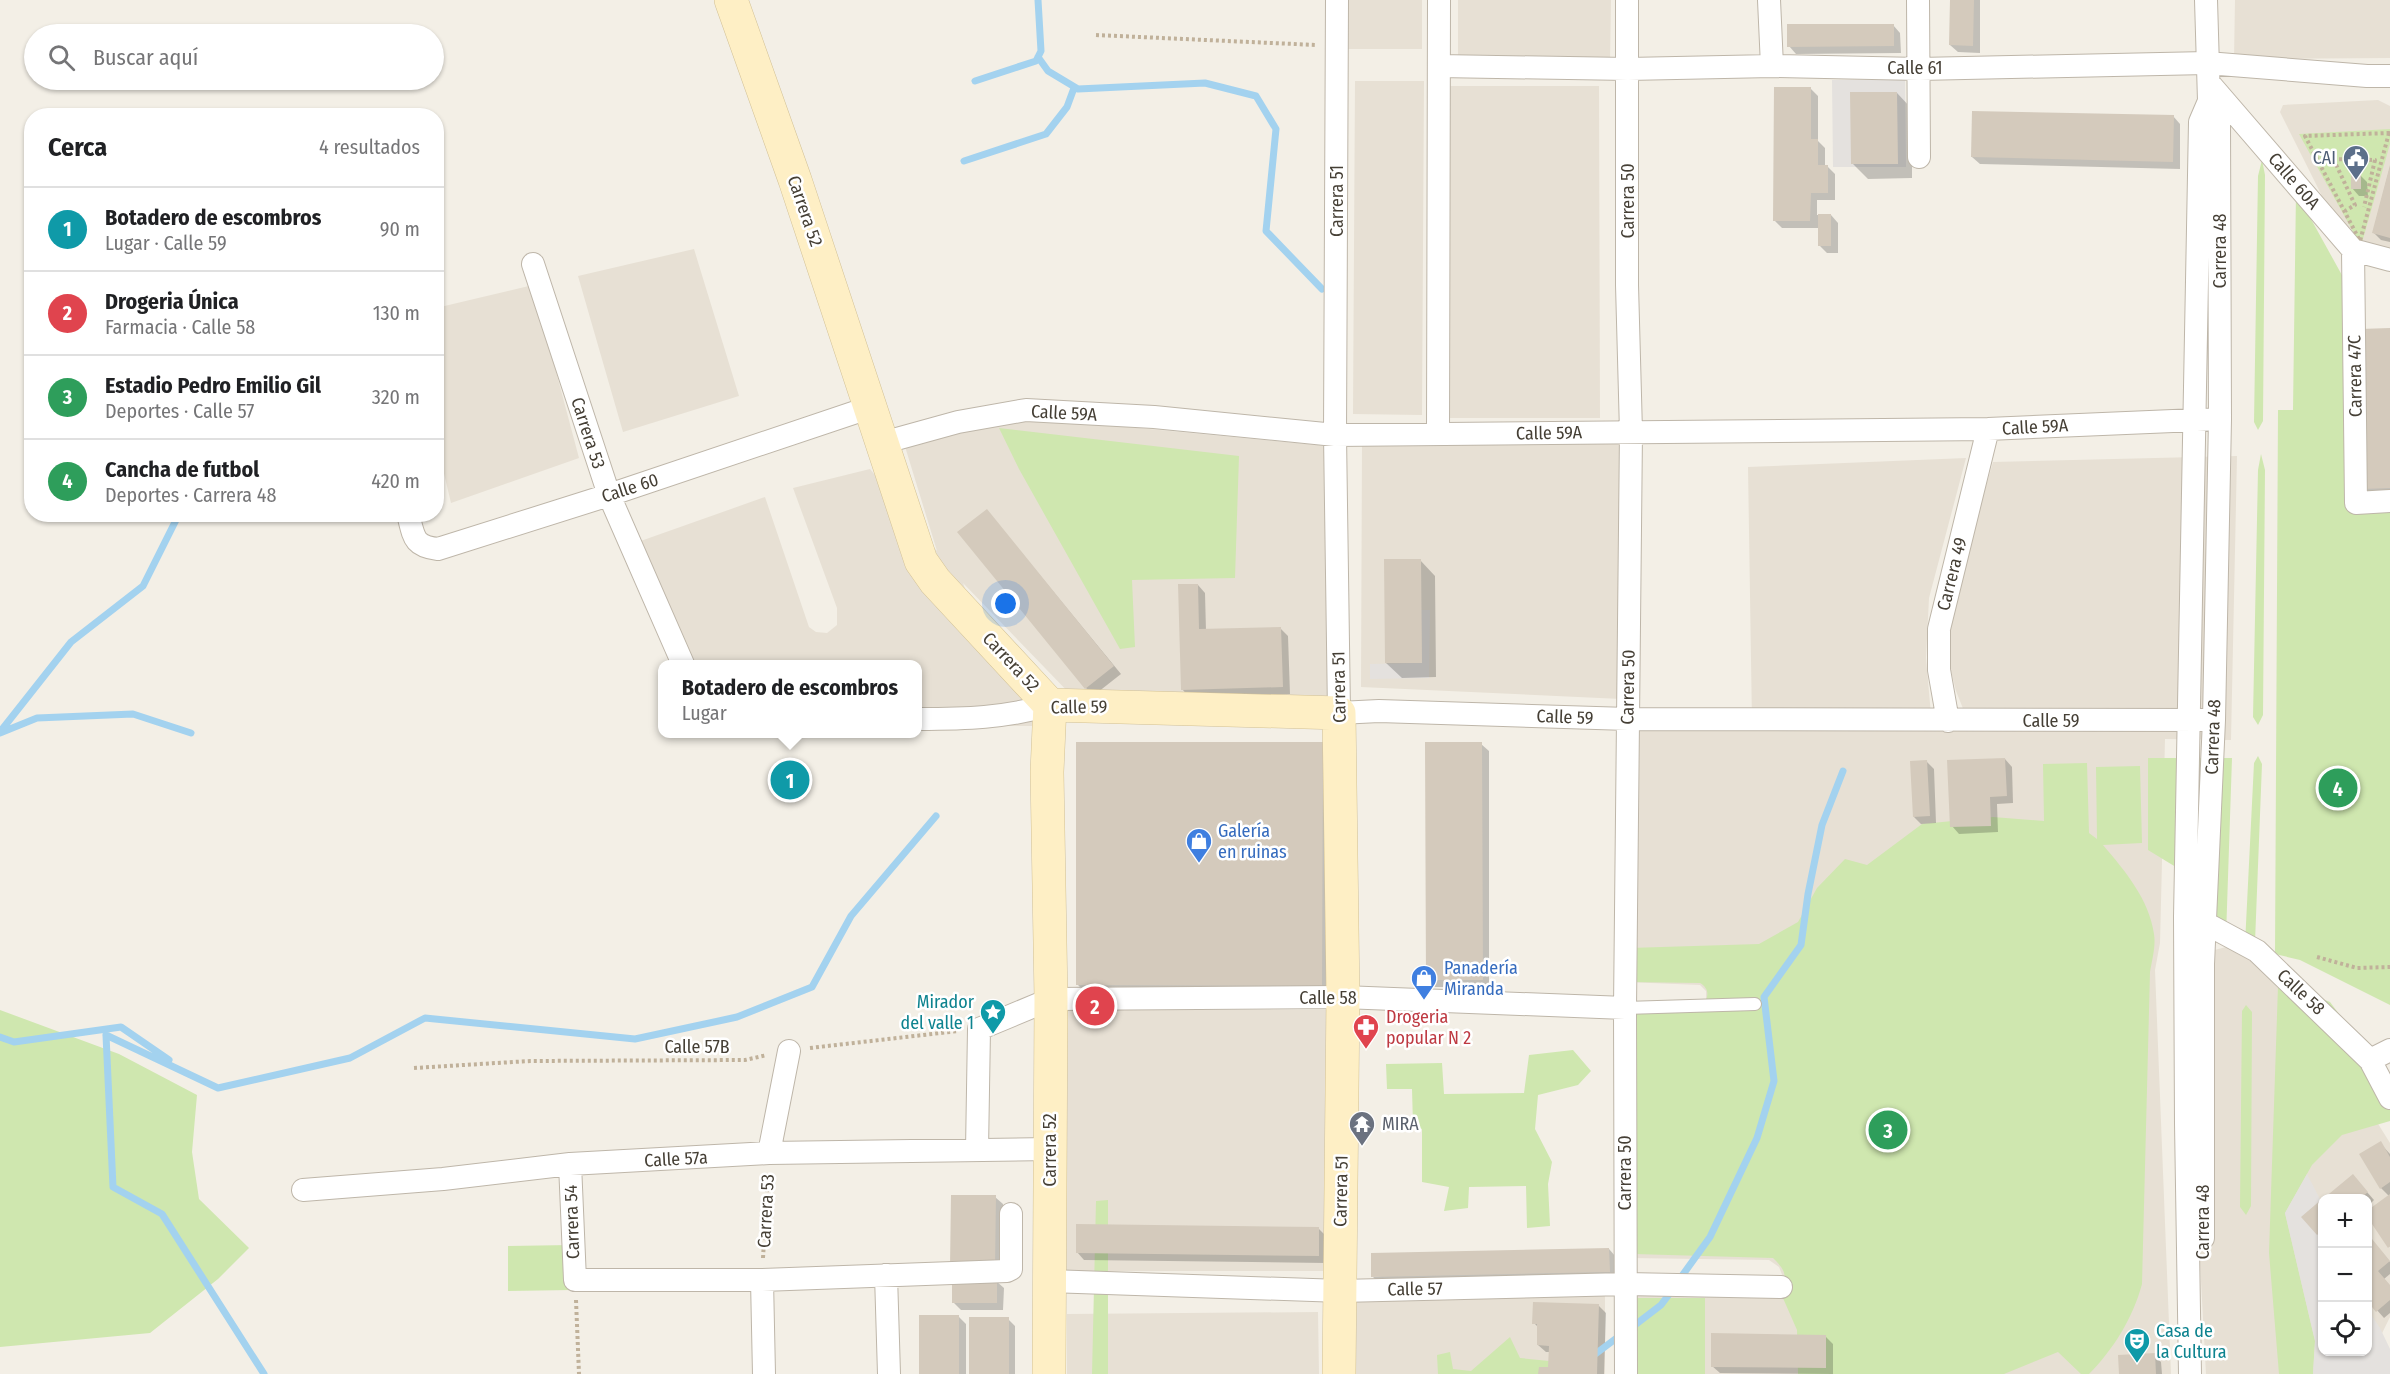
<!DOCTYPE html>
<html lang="es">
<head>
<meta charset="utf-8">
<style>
  :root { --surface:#fff; --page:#f2f2f2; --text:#202124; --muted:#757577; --line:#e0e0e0; --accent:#f63519 }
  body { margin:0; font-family:"Fira Sans Condensed",sans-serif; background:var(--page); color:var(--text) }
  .controls { position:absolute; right:18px; bottom:18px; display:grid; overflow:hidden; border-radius:12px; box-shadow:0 2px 4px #0004 }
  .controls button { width:54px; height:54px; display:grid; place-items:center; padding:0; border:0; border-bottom:2px solid var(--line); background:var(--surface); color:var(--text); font:30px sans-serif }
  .you { position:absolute; left:1006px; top:604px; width:21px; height:21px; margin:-15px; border:4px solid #fff; border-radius:50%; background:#1a73e8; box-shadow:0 0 0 9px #1a73e833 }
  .badge { display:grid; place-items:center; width:39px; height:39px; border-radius:50%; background:var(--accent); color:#fff; font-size:20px; font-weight:700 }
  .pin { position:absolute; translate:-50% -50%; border:3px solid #fff; box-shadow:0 2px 6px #0006 }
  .popup { position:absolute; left:658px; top:660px; width:264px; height:78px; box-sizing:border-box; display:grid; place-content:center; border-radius:12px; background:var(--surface); filter:drop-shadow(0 2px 4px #0005); font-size:20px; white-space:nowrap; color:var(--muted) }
  .popup b { font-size:22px; color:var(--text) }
  .popup::after { content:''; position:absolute; left:50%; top:100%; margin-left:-12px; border:12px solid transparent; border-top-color:var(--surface) }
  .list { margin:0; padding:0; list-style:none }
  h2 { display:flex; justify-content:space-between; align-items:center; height:78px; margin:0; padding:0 24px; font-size:26px }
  h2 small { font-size:20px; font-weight:400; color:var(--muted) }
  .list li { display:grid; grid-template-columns:39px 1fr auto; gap:18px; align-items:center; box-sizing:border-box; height:84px; padding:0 24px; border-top:2px solid var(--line) }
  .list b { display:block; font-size:22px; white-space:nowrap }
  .list p { margin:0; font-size:20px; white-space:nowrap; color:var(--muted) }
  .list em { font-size:20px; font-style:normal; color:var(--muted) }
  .icon { flex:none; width:33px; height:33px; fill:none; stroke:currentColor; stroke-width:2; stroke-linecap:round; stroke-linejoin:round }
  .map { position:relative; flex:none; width:2390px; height:1374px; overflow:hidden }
  .search { position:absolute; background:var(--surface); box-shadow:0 2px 4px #0004; left:24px; top:24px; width:420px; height:66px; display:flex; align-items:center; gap:15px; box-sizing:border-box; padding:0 21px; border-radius:33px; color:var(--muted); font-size:22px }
  .panel { position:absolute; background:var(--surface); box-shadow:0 2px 4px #0004; left:24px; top:108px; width:420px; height:414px; border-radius:24px }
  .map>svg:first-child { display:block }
  .residential { fill:#e7e0d4; fill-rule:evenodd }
  .green { fill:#cfe7af }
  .parking { fill:#e4e1de }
  .shadow { fill:#0003 }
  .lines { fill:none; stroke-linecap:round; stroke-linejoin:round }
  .stream { stroke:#a3d2ef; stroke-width:7 }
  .building { fill:#d4cabc }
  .service-casing { stroke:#beb6a9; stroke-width:14 }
  .minor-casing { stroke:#beb6a9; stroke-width:24 }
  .secondary-casing { stroke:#d2c196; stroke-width:34 }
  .path { stroke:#c0b19a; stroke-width:4; stroke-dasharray:3 3; stroke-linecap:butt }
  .service { stroke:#fff; stroke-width:12 }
  .minor { stroke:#fff; stroke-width:22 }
  .secondary { stroke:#feefc5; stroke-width:33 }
  .labels { text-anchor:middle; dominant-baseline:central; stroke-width:5; stroke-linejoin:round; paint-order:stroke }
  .street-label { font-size:18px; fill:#453f35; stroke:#fff }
  .service-label { font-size:18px; fill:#4e5e75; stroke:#fff; text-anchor:end }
  .shop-label { font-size:18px; fill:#366cbe; stroke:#fff; text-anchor:start }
  .culture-label { font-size:18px; fill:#0d838f; stroke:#fff; text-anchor:end }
  .health-label { font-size:18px; fill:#be3a42; stroke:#fff; text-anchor:start }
  .worship-label { font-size:18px; fill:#5b616d; stroke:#fff; text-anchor:start }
</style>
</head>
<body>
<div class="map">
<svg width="2390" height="1374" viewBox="0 0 2390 1374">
  <rect width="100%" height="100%" fill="#f3efe6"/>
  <path class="residential" d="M1345 0H1422V49H1345Z
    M1458 0H1611L1610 61 1458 60Z
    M2235 0H2390V58L2234 59Z
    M1355 81H1424L1422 415 1353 414Z
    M1447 86H1599L1600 418H1448Z
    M2378 100 2390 106V267L2353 258 2280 112 2283 105Z
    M694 249 739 396 623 432 578 276Z
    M533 285 579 458 451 503 437 444 436 308Z
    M1045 419 1328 446 1327 698H1074L963 583 973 611 1045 726H918V664H675L635 543 765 497 809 627 816 632 827 633 837 625V608L793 488 870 469 937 551 903 440 986 423Z
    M1362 443 1621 444V699L1361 687Z
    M2237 456 2231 740 2165 739 2160 943 2155 970 2171 1374H1629V1290L1783 1277 1779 1267 1769 1260 1630 1258 1701 1003 1706 999V991L1700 985 1626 982 1623 721 1752 723 1748 467 1966 458 1929 598 1926 658 1932 726H1970L1956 691 1945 647 1951 606 1993 462Z
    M2226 947 2247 953 2299 997 2390 1143V1317L2362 1374H2206L2199 1244 2207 952ZM2322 1198H2368V1352H2322Z
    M1064 1010H1334V1271H1064Z
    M1605 1296V1374H1347V1298Z
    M1318 1312 1319 1374H1067V1314Z"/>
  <path class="green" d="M2390 129V144L2361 246 2299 134Z
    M2262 160 2265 175 2263 421 2258 430 2254 422 2258 176Z
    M2296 192 2343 277 2351 492H2390V1005L2300 960 2275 954 2278 410H2293Z
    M999 428 1239 456 1235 578 1132 580 1135 647 1120 649 1019 469Z
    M2261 454 2265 470 2263 715 2258 725 2253 717 2258 470Z
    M2258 756 2262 764 2255 942 2245 944 2254 763Z
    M2148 758H2232L2226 937 2184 872 2148 850Z
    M2087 763 2089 833 2097 839 2096 767 2140 766 2142 843 2103 845C2125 871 2149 899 2154 934 2156 946 2152 960 2150 972L2142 1284C2133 1318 2113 1350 2089 1374H2081L2058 1352 2004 1374H1798L1797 1330 1779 1289C1790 1276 1783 1268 1773 1258L1634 1254 1628 1004 1706 1000C1709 993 1707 987 1700 983L1629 982V948L1759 944 1798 922 1817 888 1845 859 1867 865 1922 824 1993 817 2044 821 2043 764Z
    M2285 984 2330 1002 2390 1082V1121L2342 1135 2312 1165 2285 1213 2315 1341 2313 1374H2279L2269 1253 2278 986Z
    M2246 1005 2252 1012 2251 1206 2246 1215 2240 1207 2242 1011Z
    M0 1010 119 1054 197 1095 192 1152 199 1199 249 1248 218 1279 150 1333 0 1347Z
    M1573 1050 1591 1071 1578 1085 1538 1095 1535 1129 1552 1162 1548 1184 1550 1226 1527 1228 1526 1186 1469 1187 1468 1208 1444 1211 1449 1187 1422 1182V1129L1413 1125 1412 1089H1387L1386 1064 1442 1063 1444 1094 1524 1093 1529 1055Z
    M1108 1200V1374H1092L1096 1201Z
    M571 1245 572 1290 508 1291V1246Z
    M1637 1298H1705V1374H1637Z
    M1510 1337 1520 1358 1549 1361 1548 1374H1438L1437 1355 1450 1352 1453 1369 1471 1371Z"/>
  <path class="parking" d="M1905 79 1906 167H1833L1832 80Z
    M1421 610H1430L1429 678 1370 679V664L1422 663Z
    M2307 1174 2322 1203V1352H2368V1310L2380 1328 2390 1349V1374H2313L2315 1341 2285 1213Z"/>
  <path class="shadow" d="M1951 0H1980V53L1958 52 1950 45Z
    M1893 25 1900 33 1901 53 1796 54 1789 46Z
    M1811 89 1818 96V141L1825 148V167H1828L1835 174V200H1817V215H1831L1838 223V253H1827L1820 246V228H1782L1775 221Z
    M1897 93 1912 109V178L1868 179 1852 163Z
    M2173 116 2180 124V169L1980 164 1972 157Z
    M2390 167V242L2381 240 2373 232Z
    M2360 175 2367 182 2368 196H2359L2352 188Z
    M2390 330V495H2372L2365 488Z
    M987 511 1121 674 1093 696 1086 688Z
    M1420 560 1435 576 1436 677 1402 678 1386 663Z
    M1198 585 1205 593 1206 631 1281 629 1288 636 1290 694 1189 697 1182 689Z
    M1322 744 1337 759V1000H1093L1078 985Z
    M1481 744 1489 751V987H1435L1427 979Z
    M2005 759 2012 767 2013 803 1997 804 1998 832 1959 834 1952 826Z
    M1927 762 1934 769 1936 823 1921 824 1914 817Z
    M2380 1143 2390 1154V1247L2368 1216V1212L2390 1197 2381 1188Z
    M2353 1176 2374 1200 2368 1206V1198H2326Z
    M995 1197 1003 1204 1002 1275 959 1274Z
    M2322 1201V1239L2303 1217Z
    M1319 1229 1326 1236V1263L1084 1260 1077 1252Z
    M2368 1236 2390 1262V1274L2384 1279 2390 1286V1313L2384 1318 2368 1300Z
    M1609 1249 1616 1257 1617 1279 1380 1284 1373 1277Z
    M996 1281 1004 1288 1003 1310H961L953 1302Z
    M1599 1306 1606 1313 1604 1374H1540L1549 1369 1550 1352H1546L1538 1345 1539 1328 1534 1323Z
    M959 1317 966 1324V1374H921Z
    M1008 1319 1015 1326V1374H970Z
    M1826 1337 1833 1344V1374L1720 1373 1712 1366Z
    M2154 1355 2161 1362 2162 1374H2120Z"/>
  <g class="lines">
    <path class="stream" d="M1038 57 1048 71 1078 89 1205 83 1256 96 1276 129 1266 231 1322 289
      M975 81 1036 61 1041 51 1038 0
      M964 161 1046 134 1067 107 1074 88
      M0 732 71 642 143 586 179 514
      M0 733 37 718 133 714 191 733
      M106 1035 218 1088 350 1058 425 1018 635 1039 737 1017 812 987 851 916 936 816
      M106 1035 113 1187 162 1214 264 1374
      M0 1037 14 1042 121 1027 169 1060 161 1057
      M1679 1280 1710 1237 1757 1138 1774 1081 1764 997 1801 945 1808 894 1822 825 1843 771
      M1631 1328 1661 1305 1673 1289
      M1590 1358 1622 1334"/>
  </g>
  <path class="building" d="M1950 0H1974L1973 46 1949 45Z
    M1787 24H1894V46L1787 47Z
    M1774 87H1811V139H1818V165H1828V193H1811L1810 221H1773Z
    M1850 92H1897L1898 164H1851Z
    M1972 111 2174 115 2173 162 1971 157Z
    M2390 165V238L2372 233Z
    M2351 173H2361V189H2351Z
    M1818 214H1831V246H1818Z
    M2390 328V488L2363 489 2360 329Z
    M987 509 1114 666 1085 689 957 532Z
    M1384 559H1421L1422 663H1385Z
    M1178 584H1198L1199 629 1281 627 1283 687 1181 690Z
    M1076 742H1323L1322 986 1076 985Z
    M1425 742H1482L1483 980H1426Z
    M2005 758 2007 796 1990 797 1991 826 1950 827 1947 760Z
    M1927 760 1930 816 1913 817 1910 761Z
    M2381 1141 2390 1157V1182L2380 1189 2359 1154Z
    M2353 1174 2368 1192 2361 1198H2324Z
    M2390 1194V1246L2388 1248 2368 1218V1210Z
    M951 1195H996L995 1268 950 1267Z
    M2322 1199V1231L2317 1235 2301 1217Z
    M1076 1224 1319 1227V1256L1076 1253Z
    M2368 1234 2390 1261 2378 1271 2390 1285V1300L2376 1312 2368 1302Z
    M1609 1248 1610 1272 1371 1277V1253Z
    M952 1279H997V1303H952Z
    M1533 1302 1599 1304 1597 1374H1538L1539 1367H1548L1549 1346 1537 1345V1324H1532Z
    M919 1315H959V1374H919Z
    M969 1317H1009V1374H969Z
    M1711 1333 1826 1335V1368L1711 1367Z
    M2155 1353 2156 1374H2119L2118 1355Z"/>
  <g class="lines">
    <g class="service-casing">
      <path id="service" d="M1625 1008 1755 1004"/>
    </g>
    <g class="minor-casing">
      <path id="minor" d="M1337 0 1335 435 1339 713 1379 711 1628 719 2214 720
        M1769 0 1772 66
        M1918 0 1919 157
        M1439 66 1628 69 1772 66 1919 69 2207 63 2367 76H2390
        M2209 83 2353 250 2390 260
        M2353 250 2356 503 2390 501
        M533 264 609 495 683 664
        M1438 434 1439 0
        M882 443 958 422 1026 410 1154 417 1335 435 1988 429 2220 419
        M408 514C414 537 413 546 438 549L609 495 871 407
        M918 719C966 719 1004 718 1050 705
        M1948 721 1939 670V629L1988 429
        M2193 919 2205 923 2257 951 2370 1060 2390 1098
        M2370 1060 2390 1050
        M977 1150 979 1029 1051 999 1343 997 1625 1008
        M769 1153 789 1051
        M570 1164 575 1280H762L1007 1271 1011 1269V1214
        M303 1190 443 1179 570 1164 769 1153 1050 1149
        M2203 1238V964L2214 720 2220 419 2219 123 2209 101
        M886 1275 889 1374
        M762 1280 764 1374
        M1049 1281 1341 1291 1626 1284 1781 1287
        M1626 1374 1625 1008 1631 432 1627 285V0
        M2190 1374 2186 1123 2185 917 2200 122 2209 101 2206 0"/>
    </g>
    <g class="secondary-casing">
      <path id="secondary" d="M731 0 795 180 921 561 935 581 1050 705 1047 772 1051 999 1049 1374
        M1050 705 1339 713 1343 997 1339 1374"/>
    </g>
    <path class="path" d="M1096 35 1316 45
      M2389 133 2360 241 2305 136Z
      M2333 159 2375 160 2364 207
      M2319 162 2332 156 2355 205 2345 211
      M2317 957 2357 968 2390 967
      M810 1048 958 1031
      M414 1068 530 1061 745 1060 767 1055
      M763 1258 768 1173
      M576 1300 579 1374"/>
    <use href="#service" class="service"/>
    <use href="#minor" class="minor"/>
    <use href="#secondary" class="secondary"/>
  </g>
  <defs>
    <g id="civic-pin" transform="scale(1.35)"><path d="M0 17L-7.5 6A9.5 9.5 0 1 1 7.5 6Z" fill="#5c6f8a" stroke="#fff"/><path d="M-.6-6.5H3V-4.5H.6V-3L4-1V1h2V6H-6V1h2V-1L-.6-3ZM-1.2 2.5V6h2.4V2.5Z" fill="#fff"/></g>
    <g id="shop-pin" transform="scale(1.35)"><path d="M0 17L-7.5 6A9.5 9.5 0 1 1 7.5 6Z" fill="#3f7fe0" stroke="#fff"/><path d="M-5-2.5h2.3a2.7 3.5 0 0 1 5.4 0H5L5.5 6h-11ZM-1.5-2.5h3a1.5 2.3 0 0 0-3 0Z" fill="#fff"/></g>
    <g id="sight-pin" transform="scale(1.35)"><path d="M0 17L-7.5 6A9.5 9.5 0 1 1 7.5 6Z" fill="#0f9aa8" stroke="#fff"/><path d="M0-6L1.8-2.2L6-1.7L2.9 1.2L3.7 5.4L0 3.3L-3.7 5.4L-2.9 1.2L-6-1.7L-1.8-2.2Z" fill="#fff"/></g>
    <g id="pharmacy-pin" transform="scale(1.35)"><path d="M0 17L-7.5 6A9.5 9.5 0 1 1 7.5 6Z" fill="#e0444e" stroke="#fff"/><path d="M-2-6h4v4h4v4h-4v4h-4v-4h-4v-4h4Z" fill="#fff"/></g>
    <g id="temple-pin" transform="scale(1.35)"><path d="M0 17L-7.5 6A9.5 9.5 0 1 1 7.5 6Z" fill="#6b7280" stroke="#fff"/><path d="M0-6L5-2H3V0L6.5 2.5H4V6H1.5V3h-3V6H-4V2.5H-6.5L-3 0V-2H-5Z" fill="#fff"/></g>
    <g id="theatre-pin" transform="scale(1.35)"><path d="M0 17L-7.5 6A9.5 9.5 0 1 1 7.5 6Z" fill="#0f9aa8" stroke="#fff"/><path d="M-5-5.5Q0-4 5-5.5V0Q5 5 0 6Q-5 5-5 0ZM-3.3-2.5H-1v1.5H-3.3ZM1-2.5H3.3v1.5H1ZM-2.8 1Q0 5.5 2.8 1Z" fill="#fff"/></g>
  </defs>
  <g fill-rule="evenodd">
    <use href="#civic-pin" x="2356" y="158"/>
    <use href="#shop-pin" x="1199" y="841"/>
    <use href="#shop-pin" x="1424" y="978"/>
    <use href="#sight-pin" x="993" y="1012"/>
    <use href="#pharmacy-pin" x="1366" y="1027"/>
    <use href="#temple-pin" x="1362" y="1124"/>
    <use href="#theatre-pin" x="2137" y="1341"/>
  </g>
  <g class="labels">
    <g class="street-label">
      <text x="1915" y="68">Calle 61</text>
      <text transform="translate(2294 181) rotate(49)">Calle 60A</text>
      <text transform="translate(1337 201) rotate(-90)">Carrera 51</text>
      <text transform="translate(1628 201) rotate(-90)">Carrera 50</text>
      <text transform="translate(805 211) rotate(71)">Carrera 52</text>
      <text transform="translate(2220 251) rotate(-90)">Carrera 48</text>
      <text transform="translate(2355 376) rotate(-91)">Carrera 47C</text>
      <text transform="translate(1064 413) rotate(3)">Calle 59A</text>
      <text transform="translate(2035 427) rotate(-3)">Calle 59A</text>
      <text transform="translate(588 433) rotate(72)">Carrera 53</text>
      <text transform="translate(1549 433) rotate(-1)">Calle 59A</text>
      <text transform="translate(630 488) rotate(-18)">Calle 60</text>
      <text transform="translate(1952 574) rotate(-76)">Carrera 49</text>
      <text transform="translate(1011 662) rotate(47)">Carrera 52</text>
      <text transform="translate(1339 687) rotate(-91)">Carrera 51</text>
      <text transform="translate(1628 687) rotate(-89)">Carrera 50</text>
      <text transform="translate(1079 707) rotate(-1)">Calle 59</text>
      <text transform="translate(1565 717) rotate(2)">Calle 59</text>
      <text x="2051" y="721">Calle 59</text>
      <text transform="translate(2213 737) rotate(-88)">Carrera 48</text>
      <text transform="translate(2301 992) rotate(43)">Calle 58</text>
      <text x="1328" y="998">Calle 58</text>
      <text x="697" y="1047">Calle 57B</text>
      <text transform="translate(1050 1150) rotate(-90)">Carrera 52</text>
      <text transform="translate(676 1159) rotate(-3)">Calle 57a</text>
      <text transform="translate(1625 1173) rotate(-90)">Carrera 50</text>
      <text transform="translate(1341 1191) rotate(-89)">Carrera 51</text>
      <text transform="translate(766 1211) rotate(-87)">Carrera 53</text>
      <text transform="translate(572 1222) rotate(-92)">Carrera 54</text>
      <text transform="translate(2203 1222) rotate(-90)">Carrera 48</text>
      <text transform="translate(1415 1289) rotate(-1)">Calle 57</text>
    </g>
    <g class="service-label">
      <text x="2336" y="158">CAI</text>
    </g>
    <g class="shop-label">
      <text x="1218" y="831">Galería<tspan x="1218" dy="21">en ruinas</tspan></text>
      <text x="1444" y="968">Panadería<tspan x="1444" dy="21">Miranda</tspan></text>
    </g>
    <g class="culture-label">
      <text x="974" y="1002">Mirador<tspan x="974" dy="21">del valle 1</tspan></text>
      <text x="2156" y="1331" text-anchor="start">Casa de<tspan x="2156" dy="21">la Cultura</tspan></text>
    </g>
    <g class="health-label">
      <text x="1386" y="1017">Drogeria<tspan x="1386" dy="21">popular N 2</tspan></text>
    </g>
    <g class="worship-label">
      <text x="1382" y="1124">MIRA</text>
    </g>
  </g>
</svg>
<div class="controls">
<button>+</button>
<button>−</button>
<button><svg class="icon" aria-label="locate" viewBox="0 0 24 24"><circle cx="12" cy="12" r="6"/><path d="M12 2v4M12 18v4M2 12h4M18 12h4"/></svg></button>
</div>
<div class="you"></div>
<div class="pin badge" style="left:790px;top:780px;background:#0f9aa8">1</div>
<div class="popup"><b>Botadero de escombros</b>Lugar</div>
<div class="pin badge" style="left:1095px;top:1006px;background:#e0444e">2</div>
<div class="pin badge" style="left:1888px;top:1130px;background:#2e9e5b">3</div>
<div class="pin badge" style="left:2338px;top:788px;background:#2e9e5b">4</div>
<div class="search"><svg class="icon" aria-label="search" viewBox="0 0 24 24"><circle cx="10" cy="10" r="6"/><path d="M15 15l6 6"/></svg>Buscar aquí</div>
<section class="panel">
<h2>Cerca<small>4 resultados</small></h2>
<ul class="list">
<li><span class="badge" style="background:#0f9aa8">1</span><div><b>Botadero de escombros</b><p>Lugar · Calle 59</p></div><em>90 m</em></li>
<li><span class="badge" style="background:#e0444e">2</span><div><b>Drogeria Única</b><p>Farmacia · Calle 58</p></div><em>130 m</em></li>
<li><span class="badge" style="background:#2e9e5b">3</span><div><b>Estadio Pedro Emilio Gil</b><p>Deportes · Calle 57</p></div><em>320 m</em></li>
<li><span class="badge" style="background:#2e9e5b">4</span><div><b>Cancha de futbol</b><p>Deportes · Carrera 48</p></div><em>420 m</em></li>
</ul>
</section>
</div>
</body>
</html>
